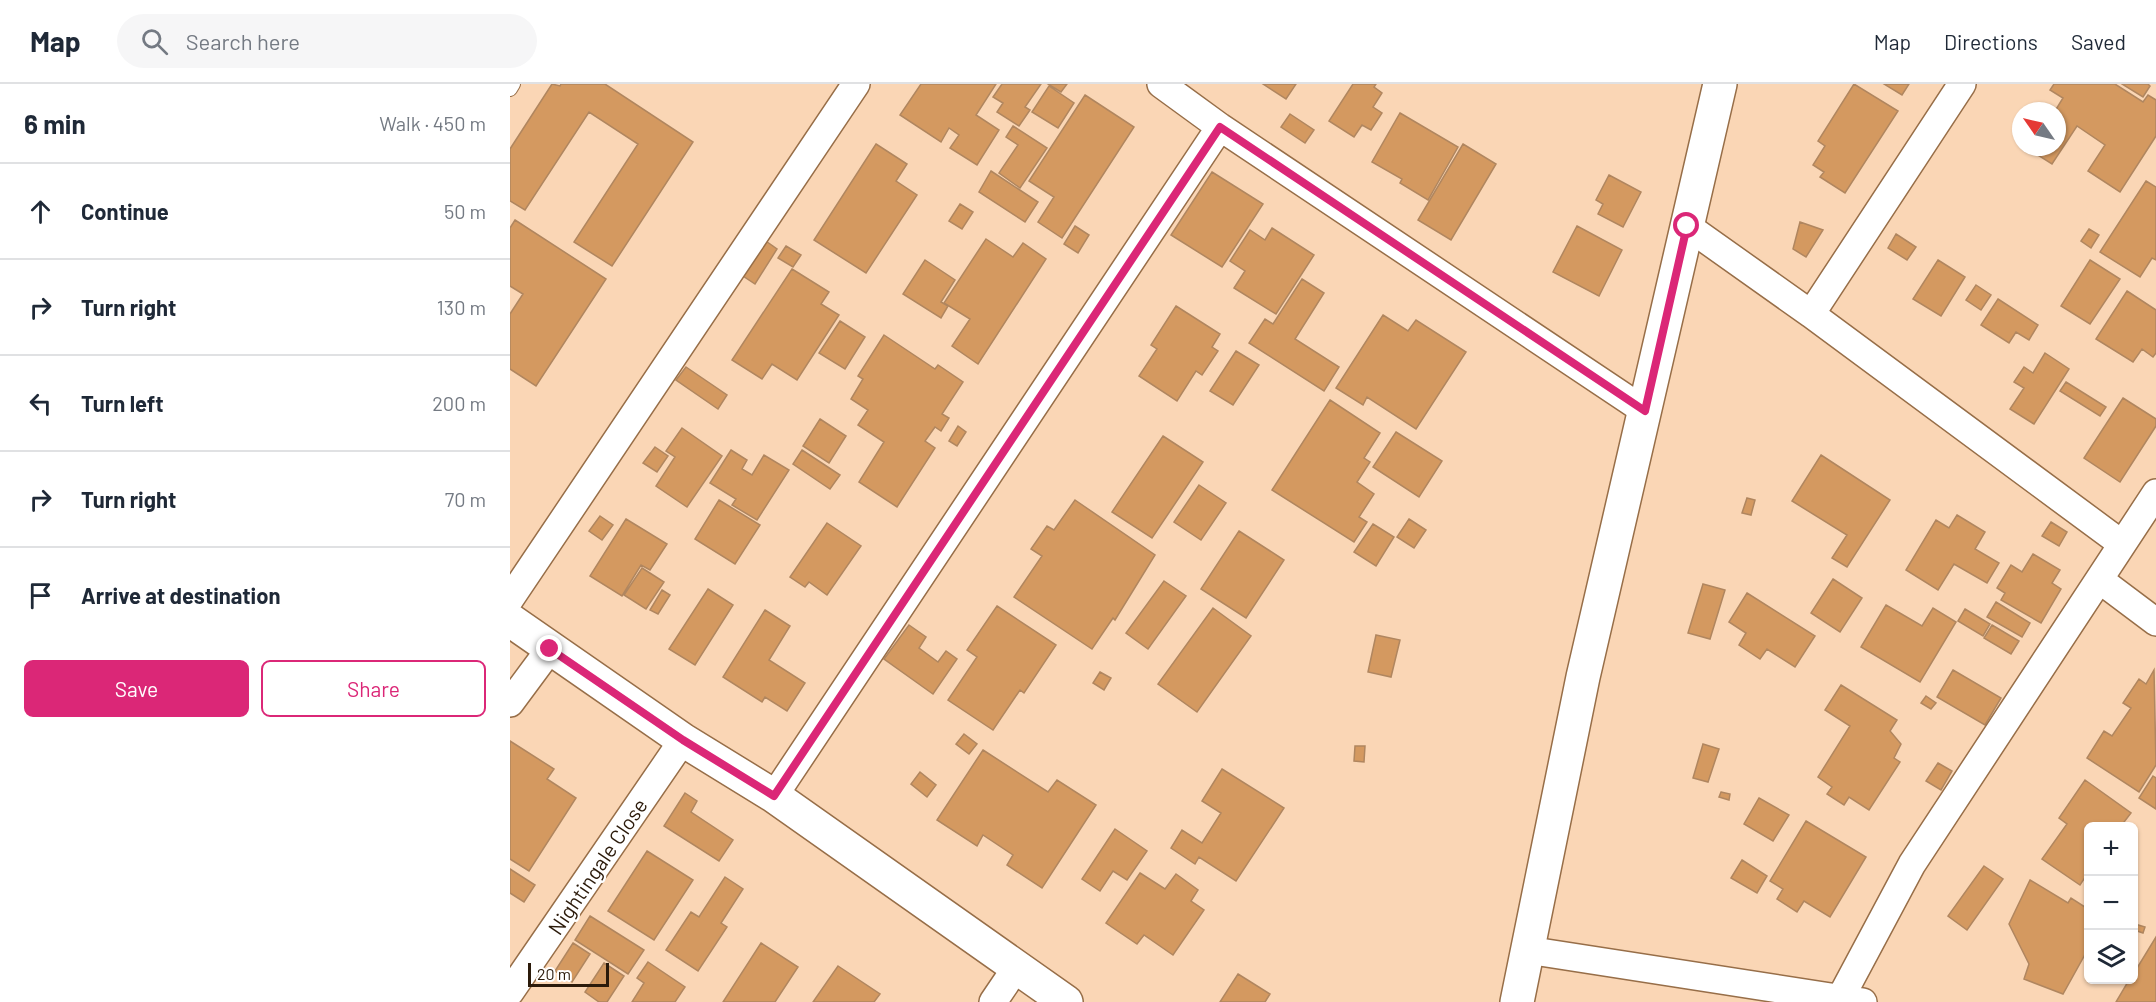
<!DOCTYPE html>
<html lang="en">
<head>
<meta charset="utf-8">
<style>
  :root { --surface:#fff; --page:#f6f6f7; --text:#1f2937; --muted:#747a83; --line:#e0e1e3; --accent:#db2777 }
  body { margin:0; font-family:Barlow,sans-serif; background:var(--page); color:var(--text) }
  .controls { position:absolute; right:18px; bottom:18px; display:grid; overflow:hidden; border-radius:9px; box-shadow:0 2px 4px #0004 }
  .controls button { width:54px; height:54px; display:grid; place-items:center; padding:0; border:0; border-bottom:2px solid var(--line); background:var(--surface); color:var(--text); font:30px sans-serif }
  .compass { position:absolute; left:1502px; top:18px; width:54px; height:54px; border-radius:50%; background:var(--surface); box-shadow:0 2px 4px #0004; rotate:304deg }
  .scale { position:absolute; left:18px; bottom:15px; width:81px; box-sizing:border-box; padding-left:6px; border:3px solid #2b1a0a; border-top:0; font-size:16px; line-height:21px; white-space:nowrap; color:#2b1a0a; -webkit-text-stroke:4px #fff; paint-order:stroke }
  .stop { position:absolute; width:18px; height:18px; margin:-14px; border:4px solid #db2777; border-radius:50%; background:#fff }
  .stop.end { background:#db2777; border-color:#fff; box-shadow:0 2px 6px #0008 }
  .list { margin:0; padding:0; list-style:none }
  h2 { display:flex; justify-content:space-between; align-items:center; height:78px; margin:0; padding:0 24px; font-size:26px }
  h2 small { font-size:20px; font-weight:400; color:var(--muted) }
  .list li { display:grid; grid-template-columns:39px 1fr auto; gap:18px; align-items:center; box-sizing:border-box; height:96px; padding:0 24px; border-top:2px solid var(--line) }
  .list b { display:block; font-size:22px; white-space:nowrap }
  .list em { font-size:20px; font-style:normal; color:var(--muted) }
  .actions { display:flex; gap:12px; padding:18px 24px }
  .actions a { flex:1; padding:14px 0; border:2px solid var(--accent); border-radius:9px; text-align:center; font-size:21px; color:var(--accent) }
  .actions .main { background:var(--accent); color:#fff }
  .icon { flex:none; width:33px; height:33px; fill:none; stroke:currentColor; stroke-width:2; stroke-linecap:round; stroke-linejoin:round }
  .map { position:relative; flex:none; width:1646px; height:918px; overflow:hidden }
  header { display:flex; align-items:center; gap:36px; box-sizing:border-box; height:84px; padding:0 30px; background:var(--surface); border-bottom:2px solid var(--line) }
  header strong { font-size:28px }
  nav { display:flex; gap:33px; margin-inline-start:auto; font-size:21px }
  .search { width:420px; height:54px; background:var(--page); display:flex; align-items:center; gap:15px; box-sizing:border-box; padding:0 21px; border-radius:33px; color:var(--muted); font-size:22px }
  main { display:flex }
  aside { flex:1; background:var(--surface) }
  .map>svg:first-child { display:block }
  .building { fill:#d49960; stroke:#b0865f; stroke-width:1.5 }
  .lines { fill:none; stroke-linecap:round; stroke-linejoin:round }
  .service-casing { stroke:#976e48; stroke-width:16 }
  .minor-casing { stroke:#976e48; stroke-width:30 }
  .tertiary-casing { stroke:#976e48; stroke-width:36 }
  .service { stroke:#fff; stroke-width:14 }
  .minor { stroke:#fff; stroke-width:27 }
  .tertiary { stroke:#fff; stroke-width:33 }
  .route { stroke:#db2777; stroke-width:8 }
  .labels { text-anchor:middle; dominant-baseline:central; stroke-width:4.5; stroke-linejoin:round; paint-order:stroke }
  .street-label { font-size:21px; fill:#2b1a0a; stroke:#fff }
</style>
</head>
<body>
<header>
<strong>Map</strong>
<div class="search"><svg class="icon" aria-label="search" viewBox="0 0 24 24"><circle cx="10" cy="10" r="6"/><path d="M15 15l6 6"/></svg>Search here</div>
<nav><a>Map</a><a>Directions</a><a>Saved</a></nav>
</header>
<main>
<aside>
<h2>6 min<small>Walk · 450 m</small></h2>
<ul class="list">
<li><svg class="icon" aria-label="ahead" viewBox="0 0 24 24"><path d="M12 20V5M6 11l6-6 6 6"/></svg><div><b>Continue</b></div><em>50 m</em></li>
<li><svg class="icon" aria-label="right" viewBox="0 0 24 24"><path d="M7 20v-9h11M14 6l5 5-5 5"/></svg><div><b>Turn right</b></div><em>130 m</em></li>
<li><svg class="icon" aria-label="left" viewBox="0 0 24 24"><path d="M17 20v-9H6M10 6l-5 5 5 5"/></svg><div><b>Turn left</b></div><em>200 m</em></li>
<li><svg class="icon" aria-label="right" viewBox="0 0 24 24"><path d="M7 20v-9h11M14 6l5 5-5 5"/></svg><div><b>Turn right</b></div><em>70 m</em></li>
<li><svg class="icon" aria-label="arrive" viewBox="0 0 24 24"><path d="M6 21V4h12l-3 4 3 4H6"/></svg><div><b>Arrive at destination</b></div></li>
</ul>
<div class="actions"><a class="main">Save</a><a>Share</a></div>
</aside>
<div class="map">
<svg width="1646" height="918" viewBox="0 0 1646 918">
  <rect width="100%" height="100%" fill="#fad6b5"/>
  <path class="building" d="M42 0 50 2 51 0H95L183 58 102 182 64 158 128 60 79 28 15 126 0 117V65Z
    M411 0H486L466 31 489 46 467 81 440 64 449 51 439 44 431 58 390 31Z
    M492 0H531L515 23 520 26 509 42 487 28 493 19 483 13Z
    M538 0H557L551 8Z
    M753 0H786L776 15Z
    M843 0H866L864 3 872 9 863 23 872 29 861 46 852 41 844 53 819 37Z
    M1344 0 1388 27 1335 109 1310 93 1314 88 1303 81 1315 62 1308 57Z
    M1374 0H1399L1392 11Z
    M1544 0H1605L1633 18 1638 11 1646 16V52L1610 108 1578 87 1595 61 1567 42 1542 80 1520 66 1522 63H1547L1545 27 1553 14 1540 6Z
    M1612 0H1638L1640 2 1633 13Z
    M539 2 564 19 548 44 522 28Z
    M575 11 624 43 552 154 528 138 544 113 519 97Z
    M890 29 948 63 918 116 890 99 892 95 862 78Z
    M780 30 804 46 795 59 771 43Z
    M503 42 537 64 510 104 489 89 508 61 496 53Z
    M366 60 397 80 386 97 407 111 356 189 304 156Z
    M953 60 986 80 941 156 908 136Z
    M481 87 528 118 515 138 469 108Z
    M702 88 753 120 712 183 661 151Z
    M1099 91 1131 108 1113 143 1088 130 1093 120 1086 116Z
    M1636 97 1646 103V176L1642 174 1630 193 1590 168Z
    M450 120 463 128 452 145 439 137Z
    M5 136 96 195 26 302 0 285V230L13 210 0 202V144Z
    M1290 138 1313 146 1296 173 1283 165Z
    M565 142 579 151 568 169 554 160Z
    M1067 142 1112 166 1089 212 1043 188Z
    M762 144 804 171 766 230 724 204 735 187 720 177 740 146 755 156Z
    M1579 145 1589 151 1581 164 1571 157Z
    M1386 150 1406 163 1397 176 1378 164Z
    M253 155 267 165 245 200 230 190Z
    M476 155 503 173 513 159 536 175 468 280 442 262 460 235 434 219Z
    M276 162 291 171 283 183 268 174Z
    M415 176 445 196 431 218 438 222 431 234 393 210Z
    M1428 176 1455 193 1431 232 1403 215Z
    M1580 176 1610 195 1580 240 1551 222Z
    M282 185 319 208 311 220 329 231 287 296 262 280 252 295 222 276Z
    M792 195 814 209 785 255 829 283 814 307 739 259 755 235 763 240Z
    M1466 201 1481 211 1471 226 1456 216Z
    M1617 207 1646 226V269L1643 273 1632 265 1623 278 1586 255Z
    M1488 215 1528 241 1519 256 1506 248 1499 259 1471 241Z
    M666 222 710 250 702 263 708 267 692 291 686 287 667 317 629 292 647 265 641 261Z
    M873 231 898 247 906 236 956 268 906 345 857 313 853 321 826 304Z
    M330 237 355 253 335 285 309 269Z
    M374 251 425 285 428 281 453 298 432 330 439 334 431 347 425 343 415 357 425 364 387 423 349 398 374 358 348 341 358 326 341 315 353 295 348 292Z
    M726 267 749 281 723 321 700 307Z
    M1535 269 1559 285 1524 340 1500 325 1514 304 1504 298 1514 283 1523 289Z
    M176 283 217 311 208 325 166 296Z
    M1556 298 1596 323 1590 332 1550 307Z
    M1613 314 1646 335V342L1610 398 1574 374Z
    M820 316 870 349 854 374 860 378 847 398 864 410 849 433 857 438 844 458 762 406Z
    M310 335 336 352 319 379 293 362Z
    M448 342 456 348 447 362 439 357Z
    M172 344 212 372 177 423 146 402 165 373 156 367Z
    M886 348 932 377 909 413 863 383Z
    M653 352 693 378 642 454 602 428Z
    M145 363 158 372 147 388 133 379Z
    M221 366 237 376 232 385 242 391 254 371 279 386 247 436 222 421 226 415 200 399Z
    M292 366 330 391 320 405 283 380Z
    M1311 371 1380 416 1337 483 1322 474 1337 451 1282 417Z
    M689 401 716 419 691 456 664 438Z
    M1237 414 1245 416 1241 431 1232 429Z
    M209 416 250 441 225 480 185 455Z
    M565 416 645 471 605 536 603 534 582 565 504 513 532 472 521 465 537 442 544 446Z
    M1447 431 1475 448 1465 465 1489 479 1477 499 1444 480 1428 506 1396 486 1426 436 1439 444Z
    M90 432 103 441 92 456 79 447Z
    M116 435 157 460 140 486 131 481 112 512 80 492Z
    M899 435 916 446 904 464 887 453Z
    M1541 438 1557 448 1549 462 1532 452Z
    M317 439 351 462 317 511 299 498 295 503 280 493Z
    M863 440 884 453 866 482 844 468Z
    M729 447 774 476 736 534 691 505Z
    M1523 470 1550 486 1542 499 1551 505 1531 539 1491 516 1495 509 1487 504 1501 481 1512 488Z
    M132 484 154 498 136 525 114 511Z
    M1323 495 1352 514 1330 548 1301 529Z
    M654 497 676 512 638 565 616 549Z
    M1193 500 1215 506 1200 555 1178 549Z
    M198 505 223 521 185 581 159 565Z
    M152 506 160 511 148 530 140 526Z
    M1237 509 1305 552 1285 583 1257 565 1250 575 1229 561 1236 549 1219 538Z
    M1486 518 1520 539 1512 553 1477 533Z
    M1376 521 1412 542 1423 524 1446 538 1410 598 1351 563Z
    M487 522 546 561 514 609 510 606 483 646 438 616 467 573 457 566Z
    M703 524 741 552 687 628 648 600Z
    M1455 525 1480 540 1473 552 1448 537Z
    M255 526 280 542 259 576 295 599 277 627 255 613 252 618 213 593Z
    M399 541 416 553 409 564 428 578 436 567 447 575 423 610 374 575Z
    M1482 541 1509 557 1501 570 1474 554Z
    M866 551 890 556 881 593 858 588Z
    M1443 586 1491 614 1475 641 1427 613Z
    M1644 586 1646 681 1629 708 1577 674 1594 647 1602 652 1621 624 1613 619 1629 595 1636 600Z
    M590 588 601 594 594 606 583 599Z
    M1331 601 1387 636 1380 647 1391 660 1384 674 1390 678 1359 726 1339 713 1334 721 1317 710 1322 703 1308 693 1340 642 1315 626Z
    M1416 612 1426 619 1421 625 1411 619Z
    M454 650 467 660 459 670 446 660Z
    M0 657 44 685 37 695 66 714 19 787 0 775Z
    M1193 660 1209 665 1198 698 1183 694Z
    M845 662H855L854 678 844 677Z
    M473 666 538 708 547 696 586 721 532 804 497 781 503 771 473 751 467 762 427 736Z
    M1428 679 1442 687 1431 706 1416 697Z
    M712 685 774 724 726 797 689 773 685 780 661 764 672 746 692 759 711 729 692 717Z
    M410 688 426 701 417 713 401 700Z
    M1643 692 1646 694V725L1629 714Z
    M1575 696 1621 729 1611 742H1578V789L1570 801 1532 775 1557 740 1549 734Z
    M1211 708 1220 710 1219 716 1209 713Z
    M175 709 187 717 181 728 223 756 209 777 154 742Z
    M1249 714 1279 731 1263 757 1234 740Z
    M1296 737 1356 773 1320 833 1294 817 1287 828 1267 815 1273 805 1260 797Z
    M605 745 637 767 617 796 603 787 590 807 572 795Z
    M137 767 183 796 144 856 98 827Z
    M1232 776 1257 792 1247 809 1221 794Z
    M1474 782 1493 795 1457 846 1438 832Z
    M0 785 25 801 14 818 0 809Z
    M630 789 655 805 666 790 688 806 681 817 694 826 663 871 634 851 627 860 596 839Z
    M215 793 233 805 211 839 217 843 188 887 156 866 181 828 189 833Z
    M1520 796 1558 819 1561 814 1578 825V865L1553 910 1514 895 1519 880 1499 840Z
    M80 832 134 866 118 890 65 856Z
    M1625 840 1635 843 1633 849 1624 846Z
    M1646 853V918H1606L1619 896H1624V889Z
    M63 859 80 870 62 898 45 887Z
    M251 859 288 883 265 918H213Z
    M138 878 175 903 165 918H122L134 899 127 894Z
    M94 879 114 892 97 918H89L75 908Z
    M328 882 370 910 364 918H303Z
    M728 890 760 910 755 918H710Z"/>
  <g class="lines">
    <g class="service-casing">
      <path id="service" d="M0 5 3 0"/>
    </g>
    <g class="minor-casing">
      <path id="minor" d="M651 0 710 43 1135 327
        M1177 142 1301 230 1452 0
        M1301 230 1612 460
        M1590 496 1646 538
        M0 515 346 0
        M0 619 40 565
        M264 712 710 43
        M1017 866 1353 918
        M0 908 173 656
        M1331 913 1402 780 1646 409
        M483 918 506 884"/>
    </g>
    <g class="tertiary-casing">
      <path id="tertiary" d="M0 536 173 656 264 712 556 918
        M1007 918 1073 593 1210 0"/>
    </g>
    <use href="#service" class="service"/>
    <use href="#minor" class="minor"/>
    <use href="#tertiary" class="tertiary"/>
  </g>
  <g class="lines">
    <path class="route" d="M40 565 173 656 264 712 710 43 1135 327 1177 142"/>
  </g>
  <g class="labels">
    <g class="street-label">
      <text transform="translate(87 782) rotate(-56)">Nightingale Close</text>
    </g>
  </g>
</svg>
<div class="controls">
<button>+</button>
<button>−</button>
<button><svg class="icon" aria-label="layers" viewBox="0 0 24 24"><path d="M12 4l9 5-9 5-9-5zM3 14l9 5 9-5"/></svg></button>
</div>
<svg class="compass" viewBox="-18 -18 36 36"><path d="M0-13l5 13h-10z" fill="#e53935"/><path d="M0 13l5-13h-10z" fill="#747a83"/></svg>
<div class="scale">20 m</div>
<div class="stop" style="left:1177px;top:142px"></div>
<div class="stop end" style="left:40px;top:565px"></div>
</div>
</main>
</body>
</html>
